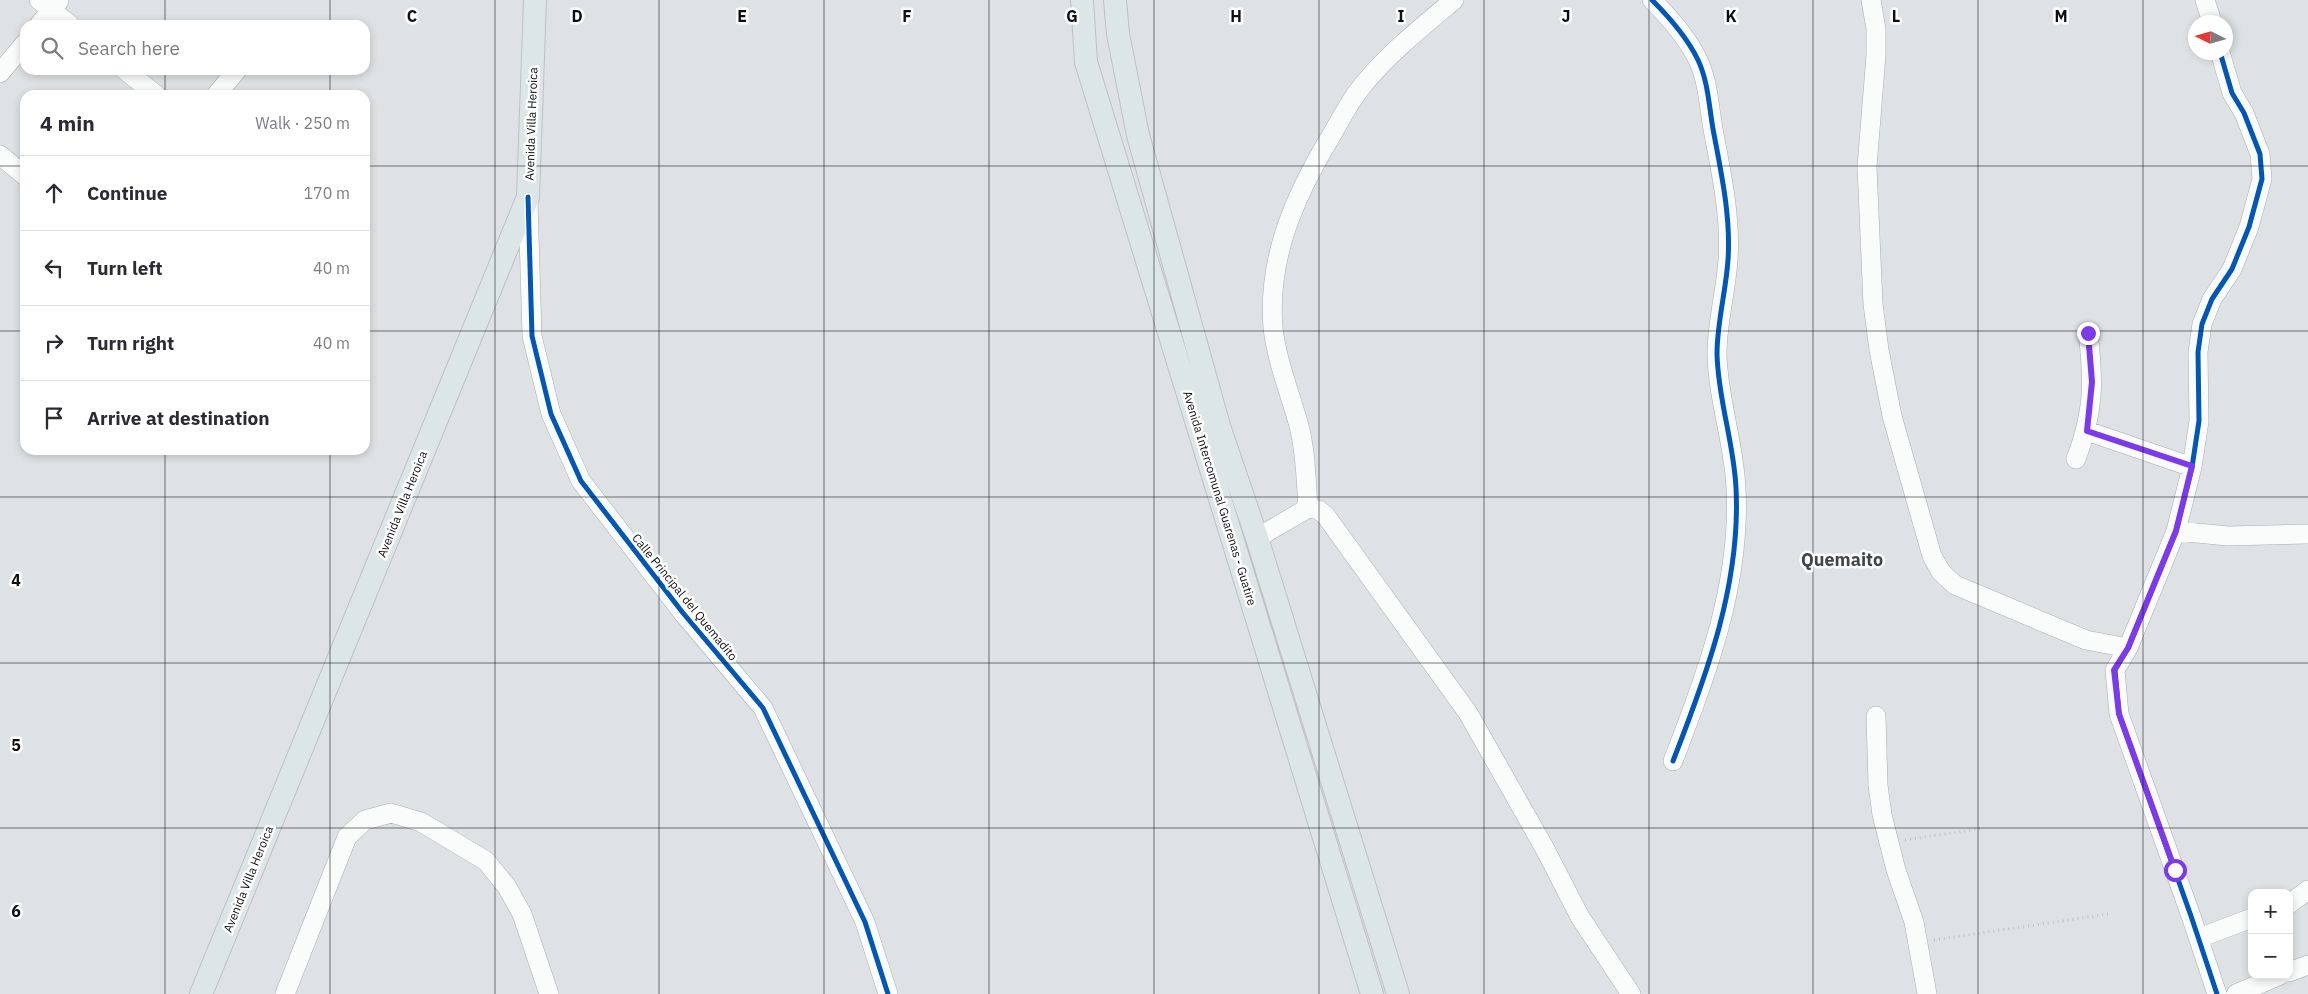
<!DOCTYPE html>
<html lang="en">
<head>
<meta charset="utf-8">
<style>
  :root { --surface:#fff; --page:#f7f7f7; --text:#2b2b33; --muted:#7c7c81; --line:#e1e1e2 }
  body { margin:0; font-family:"IBM Plex Sans",sans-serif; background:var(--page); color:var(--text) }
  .controls { position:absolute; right:15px; bottom:15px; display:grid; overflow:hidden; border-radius:10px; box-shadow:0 2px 8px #0003 }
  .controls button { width:45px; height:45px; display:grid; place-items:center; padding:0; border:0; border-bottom:1px solid var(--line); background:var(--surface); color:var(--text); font:25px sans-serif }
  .compass { position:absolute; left:2188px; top:15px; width:45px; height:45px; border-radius:50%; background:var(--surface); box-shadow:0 2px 8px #0003; rotate:275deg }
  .stop { position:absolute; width:15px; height:15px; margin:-11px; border:4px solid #7c3aed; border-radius:50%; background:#fff }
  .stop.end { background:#7c3aed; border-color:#fff; box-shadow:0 1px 5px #0008 }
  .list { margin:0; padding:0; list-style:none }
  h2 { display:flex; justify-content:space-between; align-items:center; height:65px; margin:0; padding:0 20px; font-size:21px }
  h2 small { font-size:16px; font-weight:400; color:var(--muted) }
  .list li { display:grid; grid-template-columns:32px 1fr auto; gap:15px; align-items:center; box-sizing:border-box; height:75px; padding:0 20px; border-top:1px solid var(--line) }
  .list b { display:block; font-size:19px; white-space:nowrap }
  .list em { font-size:16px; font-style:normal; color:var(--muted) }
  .icon { flex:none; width:28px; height:28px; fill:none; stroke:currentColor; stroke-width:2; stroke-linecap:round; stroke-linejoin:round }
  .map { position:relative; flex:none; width:2308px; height:994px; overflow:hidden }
  .search { position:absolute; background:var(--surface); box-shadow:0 2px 8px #0003; left:20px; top:20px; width:350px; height:55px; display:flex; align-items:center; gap:12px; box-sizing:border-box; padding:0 18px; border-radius:15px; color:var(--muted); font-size:19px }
  .panel { position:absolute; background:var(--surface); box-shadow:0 2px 8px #0003; left:20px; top:90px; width:350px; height:365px; border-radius:15px }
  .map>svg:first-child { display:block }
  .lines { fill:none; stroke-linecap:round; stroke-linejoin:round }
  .minor-casing { stroke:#aaacae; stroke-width:20 }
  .major-casing { stroke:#bfc0c1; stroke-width:24 }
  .path { stroke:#c1c2c4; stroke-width:3; stroke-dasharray:1 4; stroke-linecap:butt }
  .minor { stroke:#fafbfb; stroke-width:19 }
  .major { stroke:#dde6e7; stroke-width:22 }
  .cycleway-casing { stroke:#fff; stroke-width:8 }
  .cycleway { stroke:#0057b8; stroke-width:5 }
  .route { stroke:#7c3aed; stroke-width:6 }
  .grid { fill:none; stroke:#0d0e10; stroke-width:1; stroke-opacity:0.55 }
  .labels { text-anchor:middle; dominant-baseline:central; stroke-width:5; stroke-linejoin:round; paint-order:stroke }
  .street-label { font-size:12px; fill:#0d0e10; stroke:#fff }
  .district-label { font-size:18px; font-weight:bold; fill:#42464b; stroke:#fff }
  .grid-label { font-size:16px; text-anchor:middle; font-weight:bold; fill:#0d0e10; stroke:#fff; stroke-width:5; stroke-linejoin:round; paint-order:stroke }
</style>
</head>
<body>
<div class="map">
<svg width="2308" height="994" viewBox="0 0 2308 994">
  <rect width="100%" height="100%" fill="#dfe2e5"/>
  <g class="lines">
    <g class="minor-casing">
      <path id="minor" d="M39 0 70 25
        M1652 0C1670 18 1687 37 1698 60 1708 81 1709 106 1713 129 1721 172 1731 216 1728 260 1726 291 1717 322 1717 354 1718 400 1734 443 1736 488 1741 583 1707 674 1673 761
        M1871 0 1876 29V55L1867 167 1873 304 1879 350 1892 416 1932 556 1941 572 1955 585 2086 640 2128 648
        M2205 0 2212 22
        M39 25 59 1
        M125 70 156 95
        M0 73 25 43
        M216 95 237 70
        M0 155 25 176
        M528 200 532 336 551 414 581 481 683 613 763 708 865 922 888 994
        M2087 431 2192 467
        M2076 459C2094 412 2094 382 2088 333
        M1308 508C1306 481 1306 453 1299 426 1290 393 1277 362 1273 328 1267 257 1296 194 1331 136 1341 119 1350 100 1363 85 1389 53 1423 26 1454 0
        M2176 531 2228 536 2308 534
        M1257 538 1308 508 1319 510 1326 516 1468 713 1545 849 1580 917 1631 994
        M1876 716 1878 785 1882 815 1896 870 1914 922 1927 994
        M2289 904 2308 890
        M2199 938 2252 918
        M2289 972 2308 965
        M285 994 347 837 365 820 391 813 421 822 486 861 507 887 522 914 549 994
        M2217 994 2191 916 2119 714 2115 670 2128 648 2176 531 2192 467 2199 421 2198 352 2202 324 2212 299 2232 269 2249 227 2262 179 2260 154 2244 113 2232 93 2220 52
        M2236 994 2280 975"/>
    </g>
    <g class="major-casing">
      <path id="major" d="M1082 0 1086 62 1372 994
        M1115 0 1118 34 1138 135 1219 426 1257 538 1398 994
        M201 994 528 197 535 0"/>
    </g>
    <path class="path" d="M1905 840 1984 828
      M1934 940 2109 914"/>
    <use href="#minor" class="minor"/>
    <use href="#major" class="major"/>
    <g class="cycleway-casing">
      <path id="cycleway" d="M1652 0C1670 18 1687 37 1698 60 1708 81 1709 106 1713 129 1721 172 1731 216 1728 260 1726 291 1717 322 1717 354 1718 400 1734 443 1736 488 1741 583 1707 674 1673 761
        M528 197 532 336 551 414 581 481 683 613 763 708 865 922 888 994
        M2217 994 2191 916 2119 714 2115 670 2128 648 2176 531 2192 467 2199 421 2198 352 2202 324 2212 299 2232 269 2249 227 2262 179 2260 154 2244 113 2232 93 2220 52"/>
    </g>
    <use href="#cycleway" class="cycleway"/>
  </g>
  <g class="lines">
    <path class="route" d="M2088 333 2092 382 2087 431 2192 466 2176 531 2128 648 2114 670 2119 714 2175 870"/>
  </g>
  <path class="grid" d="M165 0V25M330 0V25M495 0V994M659 0V994M824 0V994M989 0V994M1154 0V994M1319 0V994M1484 0V994M1649 0V994M1813 0V994M1978 0V994M2143 0V994M165 70V95M330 70V95M0 166H25M365 166H2308M0 331H25M365 331H2308M165 450V994M330 450V994M0 497H2308M0 663H2308M0 828H2308"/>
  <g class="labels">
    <g class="street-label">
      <text transform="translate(531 124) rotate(-88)">Avenida Villa Heroica</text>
      <text transform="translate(1220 498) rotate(73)">Avenida Intercomunal Guarenas - Guatire</text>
      <text transform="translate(402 504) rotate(-68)">Avenida Villa Heroica</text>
      <text transform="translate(685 597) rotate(51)">Calle Principal del Quemadito</text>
      <text transform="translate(248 879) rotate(-68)">Avenida Villa Heroica</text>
    </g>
    <g class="district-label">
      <text x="1842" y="559">Quemaito</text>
    </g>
  </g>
  <g class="grid-label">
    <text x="412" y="22">C</text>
    <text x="577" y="22">D</text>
    <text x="742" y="22">E</text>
    <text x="907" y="22">F</text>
    <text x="1072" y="22">G</text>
    <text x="1236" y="22">H</text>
    <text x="1401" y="22">I</text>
    <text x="1566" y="22">J</text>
    <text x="1731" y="22">K</text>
    <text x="1896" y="22">L</text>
    <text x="2061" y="22">M</text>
    <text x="16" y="586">4</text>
    <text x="16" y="751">5</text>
    <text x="16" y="917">6</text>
  </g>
</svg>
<div class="controls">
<button>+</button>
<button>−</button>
</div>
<svg class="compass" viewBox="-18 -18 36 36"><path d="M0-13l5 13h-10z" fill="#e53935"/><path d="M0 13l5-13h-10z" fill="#7c7c81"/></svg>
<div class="stop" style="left:2175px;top:870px"></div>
<div class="stop end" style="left:2088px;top:333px"></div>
<div class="search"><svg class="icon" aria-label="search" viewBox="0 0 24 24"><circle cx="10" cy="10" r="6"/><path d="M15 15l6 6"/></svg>Search here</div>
<section class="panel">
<h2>4 min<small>Walk · 250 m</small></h2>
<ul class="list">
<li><svg class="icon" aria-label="ahead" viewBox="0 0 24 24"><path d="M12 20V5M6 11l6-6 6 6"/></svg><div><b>Continue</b></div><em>170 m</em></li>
<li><svg class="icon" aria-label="left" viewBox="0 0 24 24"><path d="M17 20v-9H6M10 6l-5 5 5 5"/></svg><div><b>Turn left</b></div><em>40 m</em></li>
<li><svg class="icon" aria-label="right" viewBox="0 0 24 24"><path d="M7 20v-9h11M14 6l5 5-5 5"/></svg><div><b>Turn right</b></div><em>40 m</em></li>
<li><svg class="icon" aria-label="arrive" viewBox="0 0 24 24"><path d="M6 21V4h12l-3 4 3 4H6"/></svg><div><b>Arrive at destination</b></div></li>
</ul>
</section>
</div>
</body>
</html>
